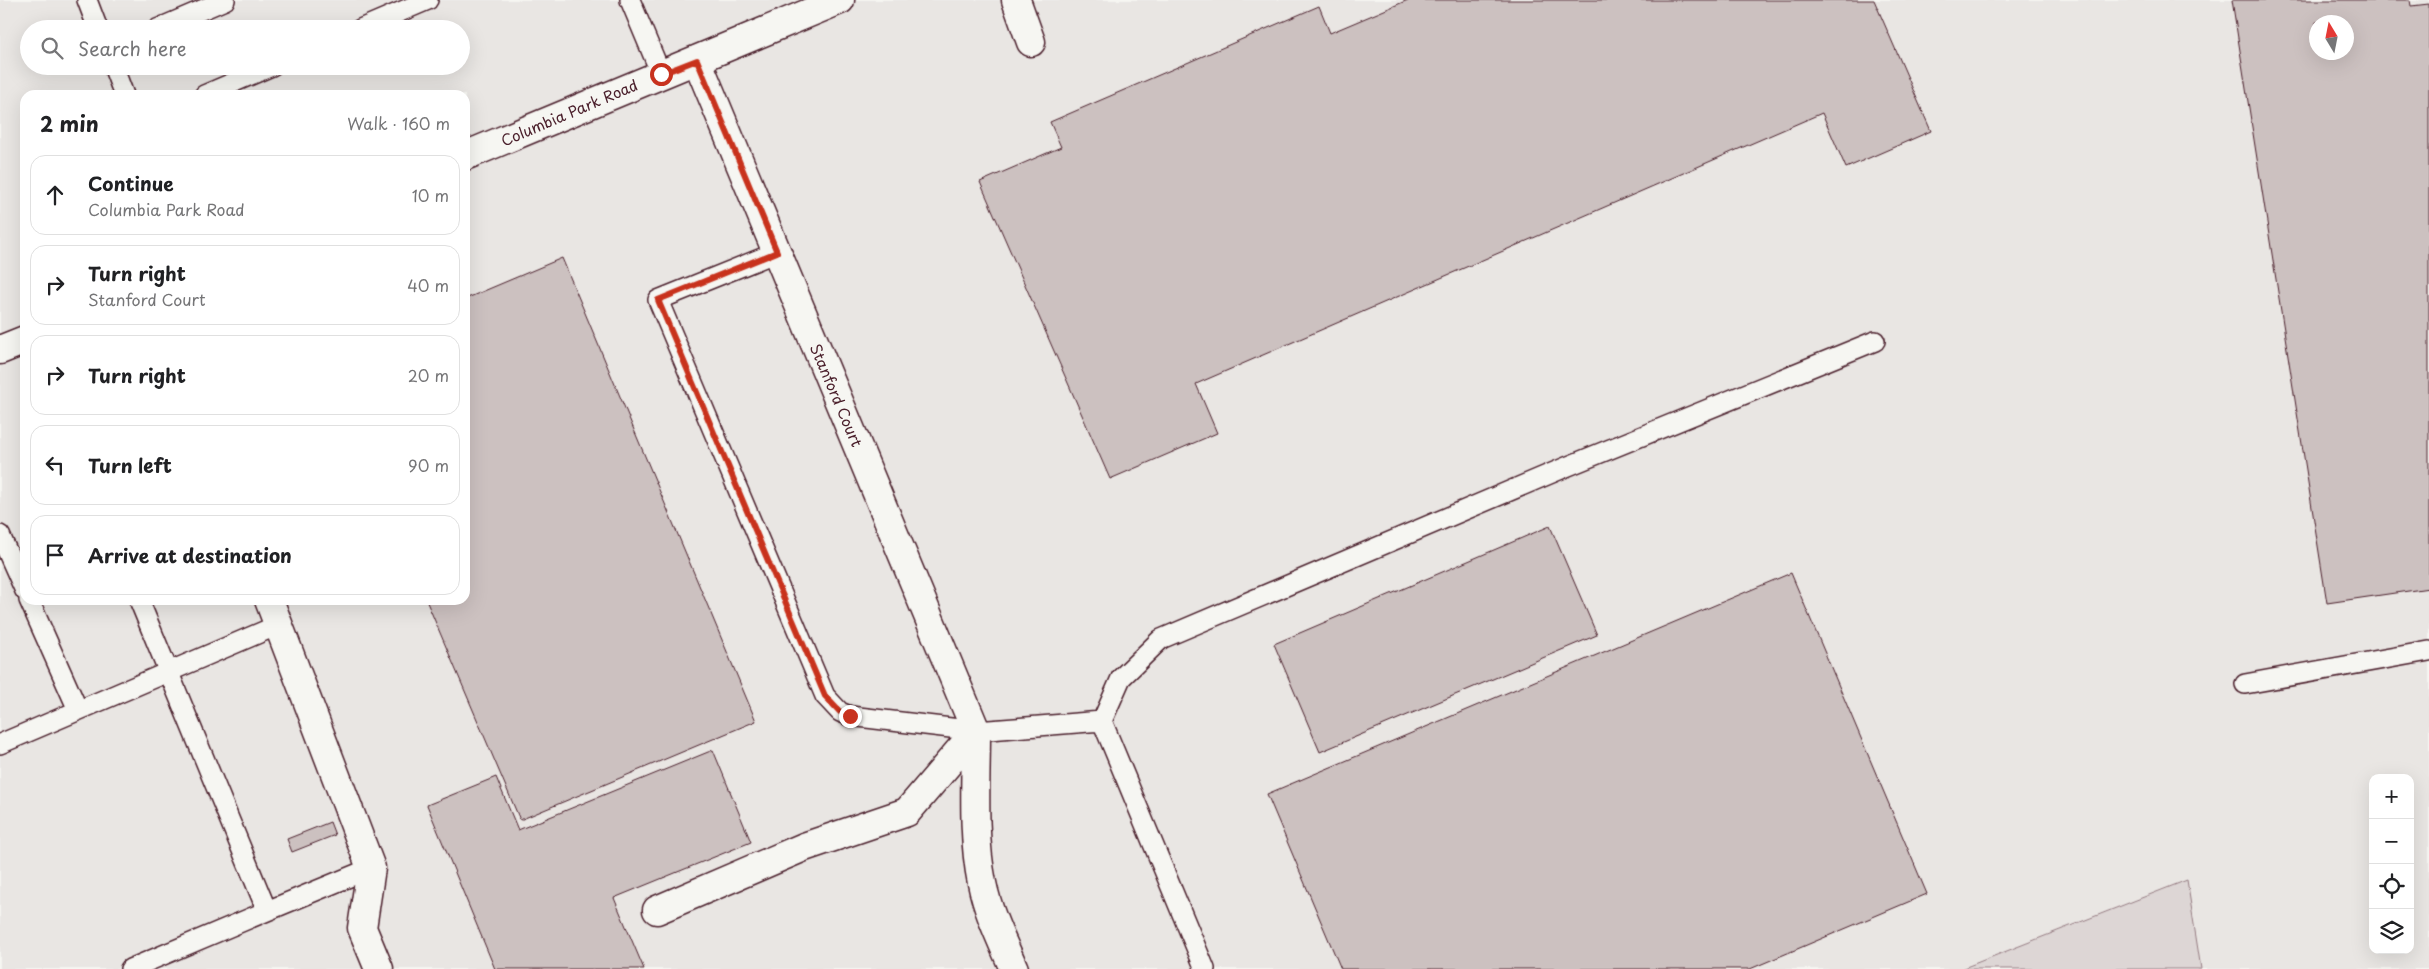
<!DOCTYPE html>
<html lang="en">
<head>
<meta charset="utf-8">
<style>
  :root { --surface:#fff; --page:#f2f2f2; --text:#202124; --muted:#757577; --line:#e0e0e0 }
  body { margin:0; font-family:"Playpen Sans",sans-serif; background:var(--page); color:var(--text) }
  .controls { position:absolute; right:15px; bottom:15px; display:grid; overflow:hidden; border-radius:10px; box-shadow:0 5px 20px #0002 }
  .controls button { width:45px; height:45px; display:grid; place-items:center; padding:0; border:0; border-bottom:1px solid var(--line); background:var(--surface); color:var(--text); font:25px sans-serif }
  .compass { position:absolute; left:2309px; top:15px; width:45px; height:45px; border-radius:50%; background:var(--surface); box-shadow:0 5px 20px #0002; rotate:350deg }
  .stop { position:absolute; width:15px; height:15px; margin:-11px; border:4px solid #c8321e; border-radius:50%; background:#fff }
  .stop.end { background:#c8321e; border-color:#fff; box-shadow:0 1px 5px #0008 }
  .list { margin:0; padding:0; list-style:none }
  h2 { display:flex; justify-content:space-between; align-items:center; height:65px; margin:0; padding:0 20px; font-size:21px }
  h2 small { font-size:16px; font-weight:400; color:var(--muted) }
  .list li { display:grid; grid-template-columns:32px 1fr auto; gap:15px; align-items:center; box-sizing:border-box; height:80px; margin:0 10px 10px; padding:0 10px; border:1px solid var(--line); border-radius:15px }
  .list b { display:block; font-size:19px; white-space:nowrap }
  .list p { margin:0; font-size:16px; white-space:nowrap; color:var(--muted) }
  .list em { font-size:16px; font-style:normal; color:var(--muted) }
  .icon { flex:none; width:28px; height:28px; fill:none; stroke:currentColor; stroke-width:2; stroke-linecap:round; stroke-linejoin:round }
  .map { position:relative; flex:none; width:2429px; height:969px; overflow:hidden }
  .search { position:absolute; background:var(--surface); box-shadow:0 5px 20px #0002; left:20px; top:20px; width:450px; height:55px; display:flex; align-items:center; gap:12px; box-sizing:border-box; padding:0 18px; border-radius:28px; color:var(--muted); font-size:19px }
  .panel { position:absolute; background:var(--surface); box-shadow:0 5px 20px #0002; left:20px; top:90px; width:450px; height:515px; border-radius:15px }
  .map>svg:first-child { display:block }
  .built { fill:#e9e6e3; fill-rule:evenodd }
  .green { fill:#ddd6d5; stroke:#947a80 }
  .building { fill:#ccc1c0; stroke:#4a1f2b; fill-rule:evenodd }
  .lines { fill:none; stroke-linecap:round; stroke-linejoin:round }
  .service-casing { stroke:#4a1f2b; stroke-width:22 }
  .minor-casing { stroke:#4a1f2b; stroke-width:31 }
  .tertiary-casing { stroke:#4a1f2b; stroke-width:31 }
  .service { stroke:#f6f6f2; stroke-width:19 }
  .minor { stroke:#f6f6f2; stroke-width:28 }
  .tertiary { stroke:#f6f6f2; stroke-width:28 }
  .route { stroke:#c8321e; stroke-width:6 }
  .labels { text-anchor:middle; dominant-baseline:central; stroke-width:4.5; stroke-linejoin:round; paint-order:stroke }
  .street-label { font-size:15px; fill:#4a1f2b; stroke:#f6f6f2 }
</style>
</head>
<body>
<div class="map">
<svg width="2429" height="969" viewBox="0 0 2429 969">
  <rect width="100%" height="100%" fill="#f6f6f2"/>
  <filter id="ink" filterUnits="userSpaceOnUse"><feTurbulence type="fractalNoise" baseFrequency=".02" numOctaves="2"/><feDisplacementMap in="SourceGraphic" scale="10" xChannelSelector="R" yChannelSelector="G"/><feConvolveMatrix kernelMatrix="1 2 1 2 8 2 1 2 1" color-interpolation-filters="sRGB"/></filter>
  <g filter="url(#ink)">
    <path class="built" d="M0 0H2429V969H2201L2186 880 1961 969H0ZM2316 22H2346V52H2316ZM29 29H461V66H29ZM25 95H465V600H25ZM2373 778H2410V950H2373Z"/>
    <path class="green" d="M2187 880 2201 969H1961Z"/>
    <path class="building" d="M1408 0H1874L1931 131 1846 168 1822 113 1196 384 1217 433 1110 479 980 182 1061 147 1050 122 1319 6 1330 33Z
      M2232 0H2410L2411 6 2429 4V588L2327 603ZM2316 22H2346V52H2316Z
      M562 258 756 721 520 820 426 600H465V299Z
      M1550 526 1597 635 1320 752 1274 644Z
      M1791 573 1927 894 1750 969H1341L1267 794Z
      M713 750 751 842 614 898 644 969H495L427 805 496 777 518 830Z
      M330 822 335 835 292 852 287 839Z"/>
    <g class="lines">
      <g class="service-casing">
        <path id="service" d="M87 0 98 29
          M630 0 661 74
          M157 29 225 0
          M360 29 428 0
          M113 66 124 95
          M204 95 272 66
          M777 252 658 300 825 696 840 712 850 716 976 731 1102 721 1205 969
          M0 535 25 591
          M29 600 78 710
          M139 600 267 911 371 868
          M2245 684 2429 651
          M1102 721 1121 678 1161 639 1566 467 1875 341
          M0 744 278 625
          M130 969 267 911"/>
      </g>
      <g class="minor-casing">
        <path id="minor" d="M1016 0 1031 42
          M697 60 976 731
          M269 600 371 868 362 928 379 969
          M657 910 804 847 907 812 976 731C976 781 972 834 982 883 988 913 1002 941 1014 969"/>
      </g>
      <g class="tertiary-casing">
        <path id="tertiary" d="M465 156 840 0
          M0 350 25 340"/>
      </g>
      <use href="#service" class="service"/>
      <use href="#minor" class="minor"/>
      <use href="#tertiary" class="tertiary"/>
    </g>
  </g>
  <g class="lines" filter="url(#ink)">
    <path class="route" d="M661 74 697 60 777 252 658 300 825 696 840 712 850 716"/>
  </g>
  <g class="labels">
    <g class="street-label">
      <text transform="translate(569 112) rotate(-23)">Columbia Park Road</text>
      <text transform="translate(837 395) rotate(67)">Stanford Court</text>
    </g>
  </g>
</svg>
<div class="controls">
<button>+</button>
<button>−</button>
<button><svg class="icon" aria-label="locate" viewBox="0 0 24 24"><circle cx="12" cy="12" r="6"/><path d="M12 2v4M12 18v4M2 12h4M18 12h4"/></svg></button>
<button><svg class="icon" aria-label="layers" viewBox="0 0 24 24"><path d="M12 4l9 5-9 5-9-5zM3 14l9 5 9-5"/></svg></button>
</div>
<svg class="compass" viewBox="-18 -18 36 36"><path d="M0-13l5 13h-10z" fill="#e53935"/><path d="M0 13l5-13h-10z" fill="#757577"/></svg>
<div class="stop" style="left:661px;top:74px"></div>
<div class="stop end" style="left:850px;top:716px"></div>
<div class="search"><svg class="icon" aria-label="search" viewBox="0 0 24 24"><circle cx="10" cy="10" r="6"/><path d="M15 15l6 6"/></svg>Search here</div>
<section class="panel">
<h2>2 min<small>Walk · 160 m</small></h2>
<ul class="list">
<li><svg class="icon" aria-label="ahead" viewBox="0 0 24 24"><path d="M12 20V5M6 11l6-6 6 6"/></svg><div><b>Continue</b><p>Columbia Park Road</p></div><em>10 m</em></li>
<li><svg class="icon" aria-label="right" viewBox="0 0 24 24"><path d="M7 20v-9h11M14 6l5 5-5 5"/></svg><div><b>Turn right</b><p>Stanford Court</p></div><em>40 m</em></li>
<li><svg class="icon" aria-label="right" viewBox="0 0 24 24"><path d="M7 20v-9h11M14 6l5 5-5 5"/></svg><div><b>Turn right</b></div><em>20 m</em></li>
<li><svg class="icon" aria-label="left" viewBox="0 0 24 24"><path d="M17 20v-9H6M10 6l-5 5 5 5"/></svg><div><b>Turn left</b></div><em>90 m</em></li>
<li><svg class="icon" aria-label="arrive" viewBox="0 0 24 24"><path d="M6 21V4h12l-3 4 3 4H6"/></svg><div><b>Arrive at destination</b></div></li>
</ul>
</section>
</div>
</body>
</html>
